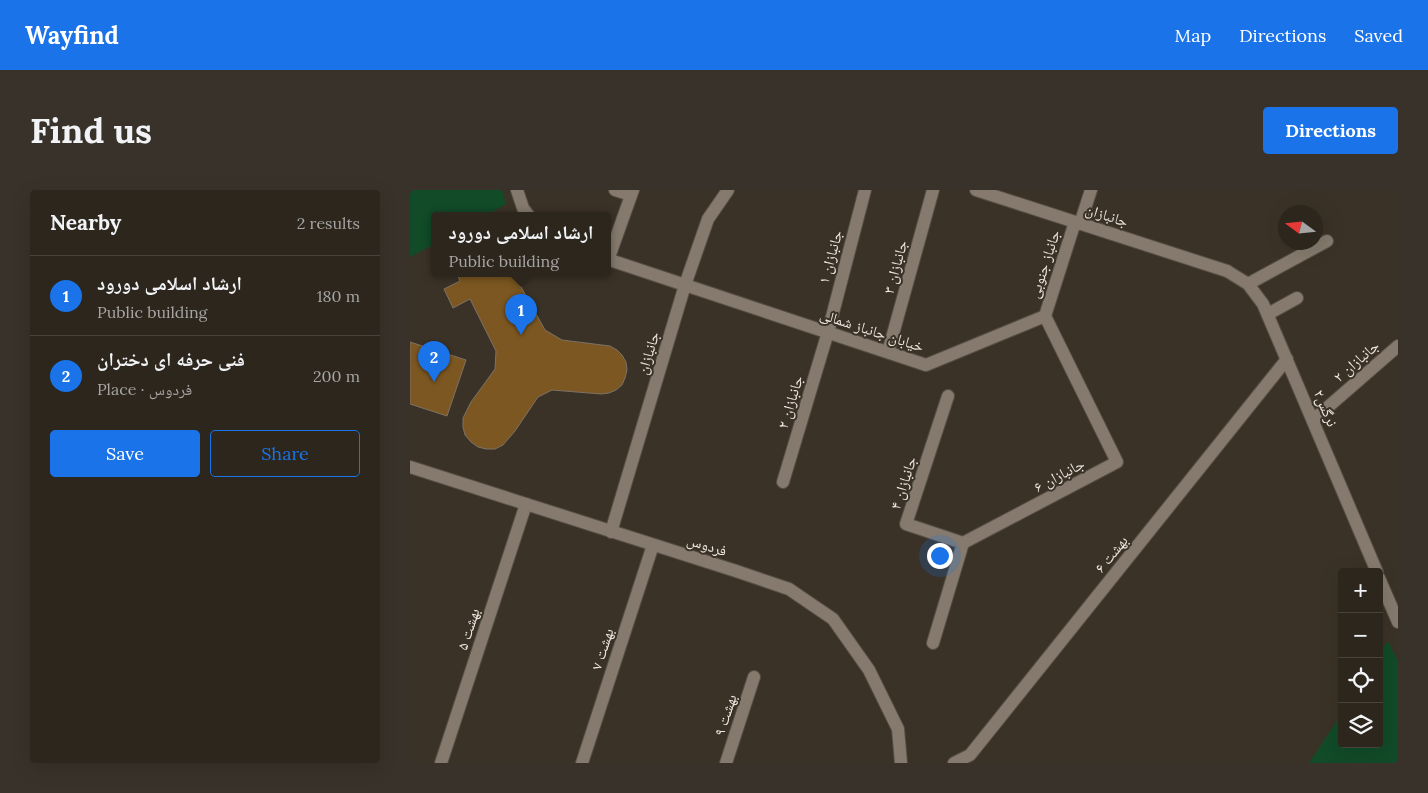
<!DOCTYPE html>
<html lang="en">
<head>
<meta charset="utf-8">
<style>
  :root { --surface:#2c261d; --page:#38322a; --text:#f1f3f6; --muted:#a6a5a4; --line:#48433b; --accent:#1a73e8 }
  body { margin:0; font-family:Lora,"Noto Naskh Arabic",serif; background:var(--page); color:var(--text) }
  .controls { position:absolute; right:15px; bottom:15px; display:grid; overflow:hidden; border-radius:5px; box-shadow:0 5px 20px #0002 }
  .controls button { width:45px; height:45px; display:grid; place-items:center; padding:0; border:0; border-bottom:1px solid var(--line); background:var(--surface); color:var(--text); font:25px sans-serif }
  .compass { position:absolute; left:868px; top:15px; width:45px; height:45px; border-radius:50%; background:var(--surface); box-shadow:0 5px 20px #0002; rotate:285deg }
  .you { position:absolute; left:529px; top:365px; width:18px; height:18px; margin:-12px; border:4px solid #fff; border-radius:50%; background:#1a73e8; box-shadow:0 0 0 8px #1a73e833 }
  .badge { display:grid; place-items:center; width:32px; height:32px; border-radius:50%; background:var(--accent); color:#fff; font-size:16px; font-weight:700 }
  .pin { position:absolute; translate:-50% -41px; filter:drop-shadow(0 1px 2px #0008) }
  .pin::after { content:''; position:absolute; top:26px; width:18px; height:15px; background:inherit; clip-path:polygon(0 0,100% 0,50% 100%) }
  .popup { position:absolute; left:21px; top:22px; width:180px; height:65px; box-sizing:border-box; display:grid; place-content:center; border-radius:5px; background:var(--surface); filter:drop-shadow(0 1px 4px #0005); font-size:16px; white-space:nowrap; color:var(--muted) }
  .popup b { font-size:19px; color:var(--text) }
  .popup::after { content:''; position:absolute; left:50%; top:100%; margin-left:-10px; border:10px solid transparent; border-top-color:var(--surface) }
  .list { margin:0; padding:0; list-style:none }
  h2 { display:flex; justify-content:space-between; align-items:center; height:65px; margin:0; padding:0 20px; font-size:21px }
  h2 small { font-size:16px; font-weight:400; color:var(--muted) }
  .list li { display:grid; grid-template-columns:32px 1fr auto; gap:15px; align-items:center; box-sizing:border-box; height:80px; padding:0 20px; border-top:1px solid var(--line) }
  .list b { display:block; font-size:19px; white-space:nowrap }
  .list p { margin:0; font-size:16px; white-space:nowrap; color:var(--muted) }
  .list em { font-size:16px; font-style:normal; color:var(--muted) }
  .actions { display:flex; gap:10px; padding:15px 20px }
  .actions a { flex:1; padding:11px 0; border:1px solid var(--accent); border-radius:5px; text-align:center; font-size:18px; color:var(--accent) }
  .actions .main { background:var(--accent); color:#fff }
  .icon { flex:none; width:28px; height:28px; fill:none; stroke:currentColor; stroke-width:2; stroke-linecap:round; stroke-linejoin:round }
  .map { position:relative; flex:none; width:988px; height:573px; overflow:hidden; border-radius:5px }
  header { display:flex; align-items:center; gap:30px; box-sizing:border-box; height:70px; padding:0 25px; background:var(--accent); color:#fff }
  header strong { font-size:24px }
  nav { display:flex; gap:28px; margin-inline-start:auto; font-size:18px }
  .intro { display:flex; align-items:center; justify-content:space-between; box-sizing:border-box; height:120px; padding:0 30px }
  h1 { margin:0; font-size:35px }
  .button { padding:12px 22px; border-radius:5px; background:var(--accent); color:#fff; font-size:18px; font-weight:700 }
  main { display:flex; gap:30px; padding:0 30px }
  aside { flex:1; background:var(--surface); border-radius:5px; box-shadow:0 5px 20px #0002 }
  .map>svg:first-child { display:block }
  .green { fill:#114b28 }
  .building { fill:#7c5721; stroke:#7d7266 }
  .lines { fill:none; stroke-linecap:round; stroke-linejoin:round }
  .minor-casing { stroke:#574f45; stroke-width:14 }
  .tertiary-casing { stroke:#574f45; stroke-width:14 }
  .minor { stroke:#857a6d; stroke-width:12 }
  .tertiary { stroke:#857a6d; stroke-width:12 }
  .labels { text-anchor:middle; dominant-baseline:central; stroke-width:4; stroke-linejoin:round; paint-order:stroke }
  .street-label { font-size:15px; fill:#ede7e0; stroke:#3b3227 }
</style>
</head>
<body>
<header>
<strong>Wayfind</strong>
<nav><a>Map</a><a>Directions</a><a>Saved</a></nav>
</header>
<div class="intro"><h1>Find us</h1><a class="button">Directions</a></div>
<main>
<aside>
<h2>Nearby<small>2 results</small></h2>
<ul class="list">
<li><span class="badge">1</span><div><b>ارشاد اسلامی دورود</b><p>Public building</p></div><em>180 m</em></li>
<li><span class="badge">2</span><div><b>فنی حرفه ای دختران</b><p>Place · فردوس</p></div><em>200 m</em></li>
</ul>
<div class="actions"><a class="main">Save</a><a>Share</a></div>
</aside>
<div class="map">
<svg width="988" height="573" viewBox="0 0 988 573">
  <rect width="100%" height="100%" fill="#3b3227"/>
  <path class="green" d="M0 0H92L96 14 75 26H25V54L0 67Z
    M978 451 988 471V573H899L932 523V554H969V464Z"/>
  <path class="building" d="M47 84H114L106 88 135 140 152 150 200 156 207 160 212 165 216 172 217 180 215 188 212 195 206 200 199 203 191 204 142 200 128 207 105 241 93 255 85 259H76L68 257 61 252 55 245 53 237V228L61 212 85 179 86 161 60 109 43 118 34 99 50 91Z
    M0 152 56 170 37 226 0 214Z"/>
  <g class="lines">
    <g class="minor-casing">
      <path id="minor" d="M205 0 221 5
        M670 34 681 0
        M198 70 223 0
        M817 81 838 94 853 114 967 382
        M838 94 917 51
        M275 95 516 175 635 126
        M858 124 887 108
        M635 126 665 32
        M478 162 523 0
        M538 206 496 334 553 353
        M903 230 988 156
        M373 292 418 142 455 0
        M969 388 988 432
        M523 453 553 353 707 272 635 126
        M31 573 116 314
        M172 573 243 355
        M316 573 344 487
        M544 573 560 565 877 169"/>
    </g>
    <g class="tertiary-casing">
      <path id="tertiary" d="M107 0 113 18 119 26
        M566 0 817 81
        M197 69 275 95
        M0 277 326 381 379 399 423 429 459 480 488 539 491 573
        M201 342 275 95 298 29 318 0"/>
    </g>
    <use href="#minor" class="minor"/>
    <use href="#tertiary" class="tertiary"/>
  </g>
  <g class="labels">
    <g class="street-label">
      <text transform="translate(697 25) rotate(18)">جانبازان</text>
      <text transform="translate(420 67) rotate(-75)">جانبازان ۱</text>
      <text transform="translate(634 74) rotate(-72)">جانباز جنوبی</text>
      <text transform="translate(485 77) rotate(-75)">جانبازان ۳</text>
      <text transform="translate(462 140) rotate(18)">خیابان جانباز شمالی</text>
      <text transform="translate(238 163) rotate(-73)">جانبازان</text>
      <text transform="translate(946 171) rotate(-41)">جانبازان ۲</text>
      <text transform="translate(380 212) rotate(-73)">جانبازان ۲</text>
      <text transform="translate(916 218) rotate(67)">نرگس۲</text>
      <text transform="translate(649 285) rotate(-28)">جانبازان ۶</text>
      <text transform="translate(493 293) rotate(-72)">جانبازان ۴</text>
      <text transform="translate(297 355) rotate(17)">فردوس</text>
      <text transform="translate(701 364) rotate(-51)">بهشت ۶</text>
      <text transform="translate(58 439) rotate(-72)">بهشت ۵</text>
      <text transform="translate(192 459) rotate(-72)">بهشت ۷</text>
      <text transform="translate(315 525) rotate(-72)">بهشت ۹</text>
    </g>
  </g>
</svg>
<div class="controls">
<button>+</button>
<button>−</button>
<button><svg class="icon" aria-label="locate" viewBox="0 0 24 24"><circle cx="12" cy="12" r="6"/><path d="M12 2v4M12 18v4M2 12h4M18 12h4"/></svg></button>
<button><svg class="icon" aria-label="layers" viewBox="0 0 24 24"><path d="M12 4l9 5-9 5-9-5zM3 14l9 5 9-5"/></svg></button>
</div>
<svg class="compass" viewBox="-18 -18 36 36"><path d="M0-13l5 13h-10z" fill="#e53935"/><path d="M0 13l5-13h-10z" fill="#a6a5a4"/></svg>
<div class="you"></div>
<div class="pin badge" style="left:111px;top:145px">1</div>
<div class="popup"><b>ارشاد اسلامی دورود</b>Public building</div>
<div class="pin badge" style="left:24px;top:192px">2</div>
</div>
</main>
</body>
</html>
